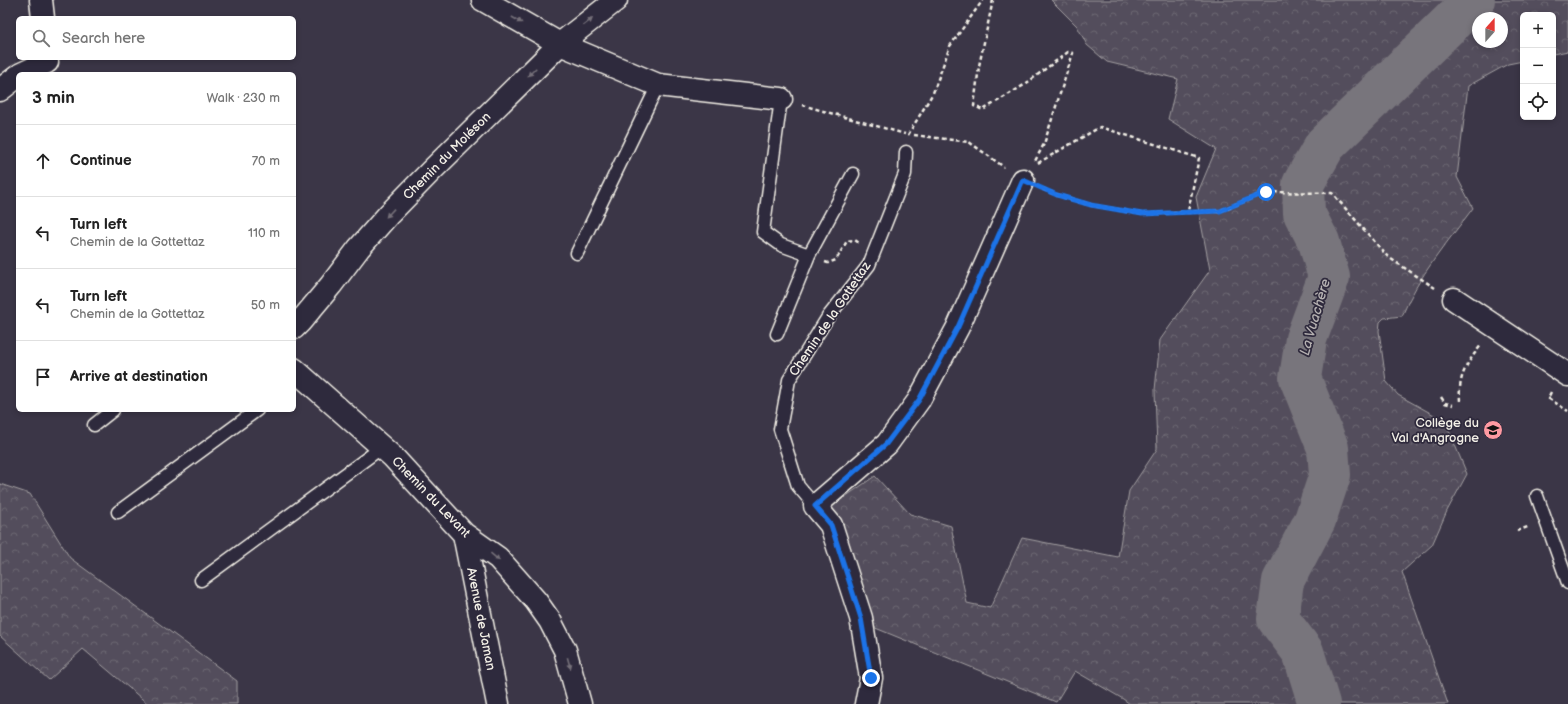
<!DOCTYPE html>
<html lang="en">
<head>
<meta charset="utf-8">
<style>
  :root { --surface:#fff; --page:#f2f2f2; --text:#222; --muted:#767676; --line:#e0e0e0 }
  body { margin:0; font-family:"Balsamiq Sans",sans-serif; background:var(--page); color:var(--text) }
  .controls { position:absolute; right:12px; top:12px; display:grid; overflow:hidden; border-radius:6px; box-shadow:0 2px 6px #0003 }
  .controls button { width:36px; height:36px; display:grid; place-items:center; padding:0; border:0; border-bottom:1px solid var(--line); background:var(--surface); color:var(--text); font:20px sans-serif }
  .compass { position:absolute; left:1472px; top:12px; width:36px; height:36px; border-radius:50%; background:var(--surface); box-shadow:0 2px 6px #0003; rotate:21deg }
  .stop { position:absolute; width:12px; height:12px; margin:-9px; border:3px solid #1a73e8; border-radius:50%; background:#fff }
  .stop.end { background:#1a73e8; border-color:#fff; box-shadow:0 1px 4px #0008 }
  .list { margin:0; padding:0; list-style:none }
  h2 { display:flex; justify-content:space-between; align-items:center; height:52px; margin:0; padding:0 16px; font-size:17px }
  h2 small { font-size:13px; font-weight:400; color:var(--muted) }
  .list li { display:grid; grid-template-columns:26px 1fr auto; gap:12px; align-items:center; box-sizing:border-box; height:72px; padding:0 16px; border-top:1px solid var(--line) }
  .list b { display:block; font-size:15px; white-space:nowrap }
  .list p { margin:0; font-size:13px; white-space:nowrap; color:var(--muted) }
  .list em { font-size:13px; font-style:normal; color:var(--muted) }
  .icon { flex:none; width:22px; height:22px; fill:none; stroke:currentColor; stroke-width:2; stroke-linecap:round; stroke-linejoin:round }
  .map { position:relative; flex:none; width:1568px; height:704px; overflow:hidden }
  .search { position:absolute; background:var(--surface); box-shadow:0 2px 6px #0003; left:16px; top:16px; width:280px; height:44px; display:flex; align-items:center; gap:10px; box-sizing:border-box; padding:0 14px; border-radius:6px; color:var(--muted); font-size:15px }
  .panel { position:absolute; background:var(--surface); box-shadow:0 2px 6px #0003; left:16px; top:72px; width:280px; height:340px; border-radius:6px }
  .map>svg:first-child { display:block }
  .forest { fill:url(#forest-crowns); stroke:#a4a0a2; fill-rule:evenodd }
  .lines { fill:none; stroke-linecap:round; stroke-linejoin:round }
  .river { stroke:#78747b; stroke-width:42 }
  .lane-casing { stroke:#f4f1e8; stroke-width:15 }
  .street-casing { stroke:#f4f1e8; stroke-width:25 }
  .path { stroke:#f4f1e8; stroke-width:2.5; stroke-dasharray:4 3; stroke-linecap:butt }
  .lane { stroke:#2f2a3d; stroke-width:12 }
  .street { stroke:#2f2a3d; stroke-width:22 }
  .oneway { fill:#747079 }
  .route { stroke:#1a73e8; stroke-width:5 }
  .labels { text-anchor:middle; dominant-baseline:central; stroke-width:3.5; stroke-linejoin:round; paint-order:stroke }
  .street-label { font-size:13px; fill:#f4f1e8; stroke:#2f2a3d }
  .poi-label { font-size:13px; fill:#f4f1e8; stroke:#2f2a3d; text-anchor:end }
  .water-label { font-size:14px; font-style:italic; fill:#b6b2b2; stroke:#2f2a3d }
</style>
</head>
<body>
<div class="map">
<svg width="1568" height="704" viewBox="0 0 1568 704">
  <defs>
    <pattern id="forest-crowns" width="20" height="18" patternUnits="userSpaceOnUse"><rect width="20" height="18" fill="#534e5c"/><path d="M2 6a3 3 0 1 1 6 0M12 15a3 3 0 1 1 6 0" fill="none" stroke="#6c6873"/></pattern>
  </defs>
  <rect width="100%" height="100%" fill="#3b3647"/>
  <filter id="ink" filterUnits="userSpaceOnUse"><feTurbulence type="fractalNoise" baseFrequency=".025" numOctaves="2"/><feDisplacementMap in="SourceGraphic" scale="8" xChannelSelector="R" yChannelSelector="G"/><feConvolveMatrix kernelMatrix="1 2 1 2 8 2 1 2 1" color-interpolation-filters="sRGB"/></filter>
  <g filter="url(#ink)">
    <path class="forest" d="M1051 0H1568V51L1553 54V15H1523V61L1508 64 1468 86 1457 177 1473 208C1447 243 1418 276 1402 316L1384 318 1380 322 1379 331 1386 381 1398 395 1445 421 1467 474 1447 511 1432 545 1402 572 1448 704H1130L1123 699 1075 671 1056 702 873 627 832 506 875 476 910 514 951 526 967 603 990 608 1022 538 1118 557 1129 491 1157 449 1155 390 1160 340 1210 270 1196 197 1216 149 1168 119 1178 79 1107 62 1087 45 1077 26ZM1478 18H1502V42H1478Z
      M0 484 30 494 70 558 237 681V704H148L83 649 49 680 0 636Z"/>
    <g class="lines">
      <path class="river" d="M1319 704 1303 652 1278 619 1283 581 1315 520 1330 475 1328 448 1300 378 1306 339 1329 277 1319 242 1304 213 1303 184 1325 145 1474 0"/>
      <g class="lane-casing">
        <path id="lane" d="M781 99 763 232 781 245 809 255 853 174
          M577 253 658 85
          M777 334 809 255
          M94 425 113 410
          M1537 496 1568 583
          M815 506 798 486 780 429 789 380 828 317 869 265 905 174 906 152
          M118 512 257 410
          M201 580 381 448"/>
      </g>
      <g class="street-casing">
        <path id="street" d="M41 0 43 18
          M483 0 560 44 658 85 781 99
          M21 74 47 62
          M0 90 18 76
          M1454 299 1568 375
          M294 328 300 322 331 285 359 248 389 214 431 171 560 44 616 0
          M294 369 393 457 464 534 498 558 536 601 550 621 565 650 580 704
          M464 534 498 704
          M866 704 871 678 861 618 831 525 815 506 887 444 919 400 958 327 1023 180"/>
      </g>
      <path class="path" d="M993 0 979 66 974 106 983 110 1024 85 1068 52 1073 53 1044 144 1035 161
        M802 105 905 134
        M908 135 933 93 950 46 983 0
        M914 135 969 142 1004 167
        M1038 163 1100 127 1199 158 1188 211
        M1043 189 1057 195 1091 205 1142 214 1220 211 1266 192 1332 193 1388 257 1435 288
        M825 262 828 263 836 260 847 241 855 240 859 243
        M1551 392 1548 398 1568 411
        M1441 397 1445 403 1453 405
        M1460 401C1458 375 1467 363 1482 344
        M1517 531 1530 526"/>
      <use href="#lane" class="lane"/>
      <use href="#street" class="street"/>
    </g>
    <defs><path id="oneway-solid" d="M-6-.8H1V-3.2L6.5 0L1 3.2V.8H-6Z"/></defs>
    <g class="oneway">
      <use href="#oneway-solid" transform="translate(517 20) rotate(30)"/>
      <use href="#oneway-solid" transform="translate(588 22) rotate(-38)"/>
      <use href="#oneway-solid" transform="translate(532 72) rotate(135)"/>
      <use href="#oneway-solid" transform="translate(390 213) rotate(133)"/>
      <use href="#oneway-solid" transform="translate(495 557) rotate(40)"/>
      <use href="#oneway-solid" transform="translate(569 663) rotate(74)"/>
    </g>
  </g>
  <g class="lines" filter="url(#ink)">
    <path class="route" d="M871 678 861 618 831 525 815 506 886 444 919 400 958 327 1023 180 1057 195 1091 205 1142 214 1220 211 1266 192"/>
  </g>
  <defs>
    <g id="school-disc" transform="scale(1)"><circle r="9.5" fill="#ff9aa2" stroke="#2f2a3d"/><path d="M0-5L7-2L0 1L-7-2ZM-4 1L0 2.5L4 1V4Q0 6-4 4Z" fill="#111"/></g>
  </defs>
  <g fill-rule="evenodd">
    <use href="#school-disc" x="1493" y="430"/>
  </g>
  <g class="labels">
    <g class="street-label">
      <text transform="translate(447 156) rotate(-45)">Chemin du Moléson</text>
      <text transform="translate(830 319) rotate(-56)">Chemin de la Gottettaz</text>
      <text transform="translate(431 497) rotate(46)">Chemin du Levant</text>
      <text transform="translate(481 619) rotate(79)">Avenue de Jaman</text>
    </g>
    <g class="poi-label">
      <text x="1479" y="423">Collège du<tspan x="1479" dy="15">Val d'Angrogne</tspan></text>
    </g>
    <g class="water-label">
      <text transform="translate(1315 317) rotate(-74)">La Vuachère</text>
    </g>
  </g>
</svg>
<div class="controls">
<button>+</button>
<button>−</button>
<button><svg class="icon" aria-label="locate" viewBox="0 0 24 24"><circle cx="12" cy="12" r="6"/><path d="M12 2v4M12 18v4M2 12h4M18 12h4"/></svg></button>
</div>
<svg class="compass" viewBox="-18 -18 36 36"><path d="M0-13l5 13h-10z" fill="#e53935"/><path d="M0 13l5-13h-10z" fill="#767676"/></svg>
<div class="stop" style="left:1266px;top:192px"></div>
<div class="stop end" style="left:871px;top:678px"></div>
<div class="search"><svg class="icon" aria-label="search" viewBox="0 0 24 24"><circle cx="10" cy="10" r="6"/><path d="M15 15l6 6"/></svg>Search here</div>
<section class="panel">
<h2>3 min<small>Walk · 230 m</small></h2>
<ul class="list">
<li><svg class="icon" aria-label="ahead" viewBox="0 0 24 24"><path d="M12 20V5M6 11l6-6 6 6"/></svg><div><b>Continue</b></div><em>70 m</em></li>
<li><svg class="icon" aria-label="left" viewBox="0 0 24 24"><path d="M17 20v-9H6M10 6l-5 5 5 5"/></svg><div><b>Turn left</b><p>Chemin de la Gottettaz</p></div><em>110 m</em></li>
<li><svg class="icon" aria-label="left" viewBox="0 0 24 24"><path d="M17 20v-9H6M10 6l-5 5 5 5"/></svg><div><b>Turn left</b><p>Chemin de la Gottettaz</p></div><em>50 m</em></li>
<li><svg class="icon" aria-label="arrive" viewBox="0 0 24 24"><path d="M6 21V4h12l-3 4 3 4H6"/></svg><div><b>Arrive at destination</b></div></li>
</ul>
</section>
</div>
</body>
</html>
